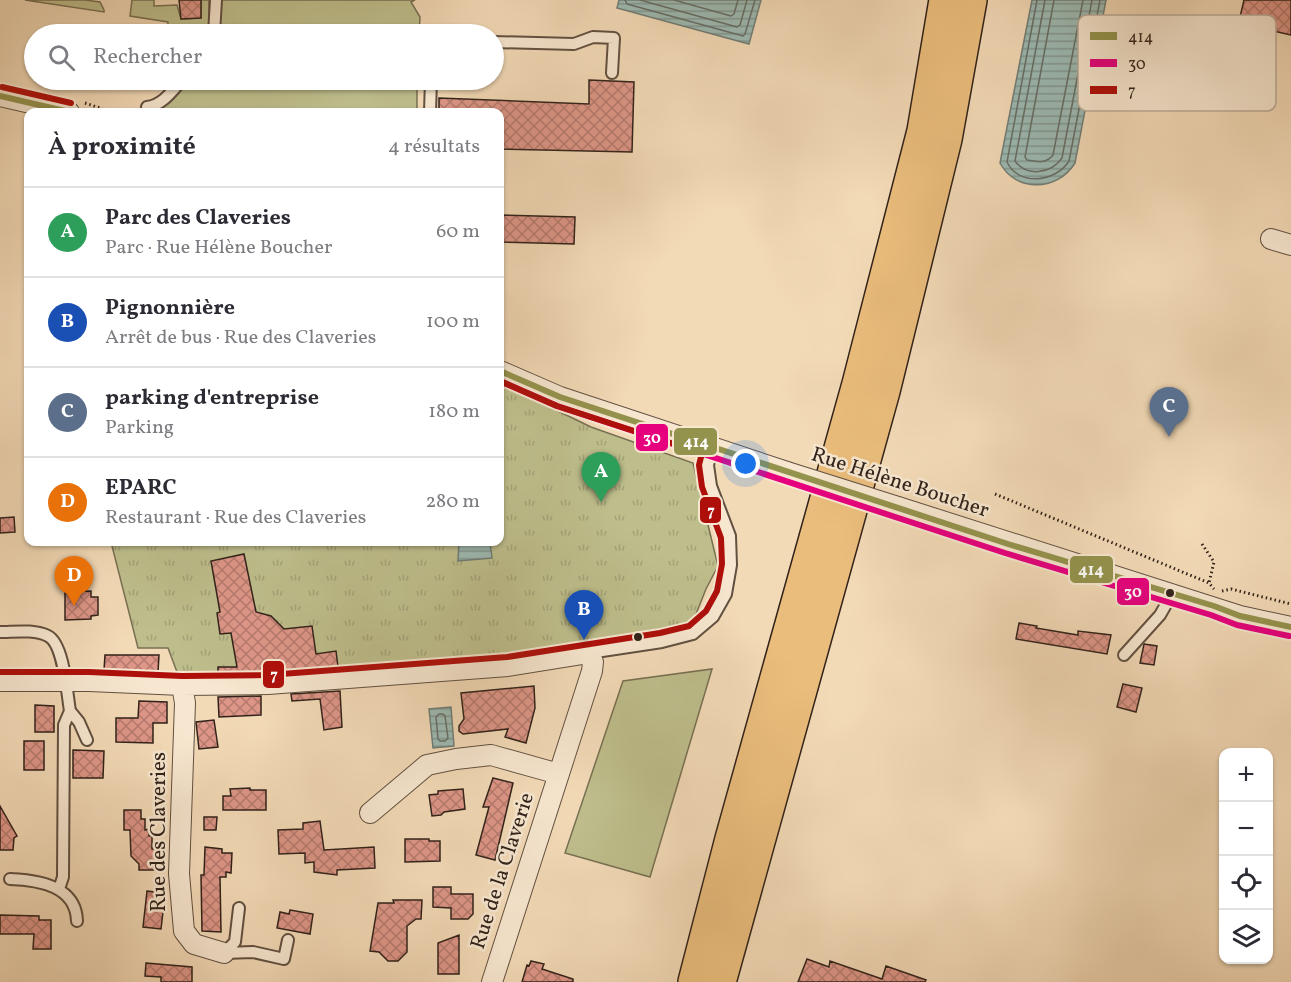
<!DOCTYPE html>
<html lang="fr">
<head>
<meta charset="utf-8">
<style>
  :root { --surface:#fff; --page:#f7f7f7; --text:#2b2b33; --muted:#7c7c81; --line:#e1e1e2; --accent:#0b8043 }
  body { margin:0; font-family:Vollkorn,serif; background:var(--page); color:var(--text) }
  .controls { position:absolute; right:18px; bottom:18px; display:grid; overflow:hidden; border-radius:12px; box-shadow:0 2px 4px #0004 }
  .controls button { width:54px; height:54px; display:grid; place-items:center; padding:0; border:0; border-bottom:2px solid var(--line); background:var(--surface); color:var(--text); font:30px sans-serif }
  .you { position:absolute; left:746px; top:464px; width:21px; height:21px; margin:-15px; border:4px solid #fff; border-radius:50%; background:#1a73e8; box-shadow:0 0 0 9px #1a73e833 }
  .badge { display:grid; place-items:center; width:39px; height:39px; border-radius:50%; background:var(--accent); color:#fff; font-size:20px; font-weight:700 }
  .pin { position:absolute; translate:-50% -50px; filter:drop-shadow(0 2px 3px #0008) }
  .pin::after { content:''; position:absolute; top:32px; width:21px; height:18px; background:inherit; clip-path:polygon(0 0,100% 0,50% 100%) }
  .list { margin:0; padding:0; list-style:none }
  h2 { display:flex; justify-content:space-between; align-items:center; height:78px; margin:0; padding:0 24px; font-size:26px }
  h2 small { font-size:20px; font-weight:400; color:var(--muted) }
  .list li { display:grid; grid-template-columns:39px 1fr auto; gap:18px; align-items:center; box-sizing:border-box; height:90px; padding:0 24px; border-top:2px solid var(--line) }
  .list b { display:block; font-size:22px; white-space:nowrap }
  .list p { margin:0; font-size:20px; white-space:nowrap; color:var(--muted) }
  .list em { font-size:20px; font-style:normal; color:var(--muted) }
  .icon { flex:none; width:33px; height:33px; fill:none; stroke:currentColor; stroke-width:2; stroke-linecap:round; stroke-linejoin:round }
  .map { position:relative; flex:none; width:1291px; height:982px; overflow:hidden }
  .search { position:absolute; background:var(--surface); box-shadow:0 2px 4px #0004; left:24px; top:24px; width:480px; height:66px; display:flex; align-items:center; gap:15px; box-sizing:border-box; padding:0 21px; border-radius:33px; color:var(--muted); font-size:22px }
  .panel { position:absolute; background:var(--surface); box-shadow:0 2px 4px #0004; left:24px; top:108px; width:480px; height:438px; border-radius:12px }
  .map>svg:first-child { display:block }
  .grass { fill:#bebe8c; stroke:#787053; stroke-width:1.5 }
  .park { fill:url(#park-tufts); stroke:#787053; stroke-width:1.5 }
  .water { fill:url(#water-rules); stroke:#717d76; stroke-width:1.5 }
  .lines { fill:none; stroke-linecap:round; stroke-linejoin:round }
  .shore { stroke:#666e66; stroke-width:1.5 }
  .building { fill:url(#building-cross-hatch); stroke:#31221a; stroke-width:1.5 }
  .lane-casing { stroke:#625041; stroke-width:14 }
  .street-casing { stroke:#625041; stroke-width:22 }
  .highway-casing { stroke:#31221a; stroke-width:36 }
  .path { stroke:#31221a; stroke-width:3; stroke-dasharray:1.5 3; stroke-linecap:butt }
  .lane { stroke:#f7e7d0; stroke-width:10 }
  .street { stroke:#f7e7d0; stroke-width:20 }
  .highway { stroke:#eabd7c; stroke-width:33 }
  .street-bridge-casing { stroke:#625041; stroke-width:22; stroke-linecap:butt }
  .street-bridge { stroke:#f7e7d0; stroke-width:20 }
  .bus-1-casing { stroke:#f7e7d0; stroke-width:10 }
  .bus-2-casing { stroke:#f7e7d0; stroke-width:10 }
  .bus-3-casing { stroke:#f7e7d0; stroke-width:10 }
  .bus-1 { stroke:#94934d; stroke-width:6 }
  .bus-2 { stroke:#e6007e; stroke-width:6 }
  .bus-3 { stroke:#ae0f0a; stroke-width:6 }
  .bus-dot { fill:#31221a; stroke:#f7e7d0; stroke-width:2 }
  .labels { text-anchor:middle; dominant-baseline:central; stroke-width:5; stroke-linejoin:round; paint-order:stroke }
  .street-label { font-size:21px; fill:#31221a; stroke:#f7e7d0 }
  .key { fill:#f7e7d0; stroke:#bcac99; stroke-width:1.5 }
  .key-label { font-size:16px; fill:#31221a }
  .line-badge { stroke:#f7e7d0; stroke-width:2 }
  .badge-label { font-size:16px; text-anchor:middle; font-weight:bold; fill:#fff }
</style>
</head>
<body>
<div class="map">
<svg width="1291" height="982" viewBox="0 0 1291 982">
  <defs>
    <pattern id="park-tufts" width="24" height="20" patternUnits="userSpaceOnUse" patternTransform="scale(1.5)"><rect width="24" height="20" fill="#bebe8c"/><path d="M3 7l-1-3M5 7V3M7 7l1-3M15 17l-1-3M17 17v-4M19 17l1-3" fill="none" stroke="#a4a378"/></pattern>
    <pattern id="water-rules" width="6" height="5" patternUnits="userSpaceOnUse" patternTransform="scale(1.5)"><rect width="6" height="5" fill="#9cbab3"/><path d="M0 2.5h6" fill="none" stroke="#809791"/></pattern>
    <pattern id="building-cross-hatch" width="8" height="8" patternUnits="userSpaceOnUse" patternTransform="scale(1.5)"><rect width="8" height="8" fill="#de9688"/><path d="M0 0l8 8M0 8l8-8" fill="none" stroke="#b57a6e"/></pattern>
  </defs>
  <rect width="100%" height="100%" fill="#f3dab7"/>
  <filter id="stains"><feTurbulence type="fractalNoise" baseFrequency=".00333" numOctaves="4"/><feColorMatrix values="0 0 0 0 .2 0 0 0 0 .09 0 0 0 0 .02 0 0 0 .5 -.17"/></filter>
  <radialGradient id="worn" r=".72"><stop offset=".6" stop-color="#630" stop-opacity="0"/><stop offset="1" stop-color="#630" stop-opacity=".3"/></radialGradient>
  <path class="grass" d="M25 0H85L100 2 104 10V12Z
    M132 0H154V6L177 5 181 19 201 18V0H209V30L207 34H167L168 22 130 16Z
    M221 0H415L411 2 420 17 419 34H220Z
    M189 80H417V112H154L167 104Z
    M712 669 650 877 565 853 623 681Z"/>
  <path class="park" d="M500 383 591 427 693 463 718 566 706 589 692 624 467 661 269 681 180 680 168 648H138L111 542H500Z"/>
  <path class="water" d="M619 0H761L749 44 617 8Z
    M1032 0H1106L1075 163C1058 191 1016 193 1000 163Z
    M456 542H490L492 558 458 561 459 542Z
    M451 707 454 746 433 748 429 709Z"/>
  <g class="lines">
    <path class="shore" d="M625 0 627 4 743 36 745 34 755 0
      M640 0 737 27 740 25 747 0
      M674 0 731 16 734 14 738 0
      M1037 0 1007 162C1019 187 1056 182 1069 161L1100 0
      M1045 0 1015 161C1026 177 1051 174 1062 158L1092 0
      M1054 0 1025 157 1027 160C1038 162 1046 164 1053 155L1083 0
      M439 714H443L445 716 448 738 445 741H440L438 739 436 717Z"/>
  </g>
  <path class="building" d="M179 0H201V18L181 19Z
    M1244 0H1291V35L1269 30 1258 80 1227 73Z
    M589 80 634 82 632 152 500 149V112H439V98L589 104Z
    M500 215 575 217 574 244 500 242Z
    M14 517 15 532 0 533V518Z
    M244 554 256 612 271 616 284 629 312 626 316 654 336 651 338 667 267 672 218 673V667H237L231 633 220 634 217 613 220 612 211 561Z
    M91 591V597H98V615L91 616V619L65 620V592Z
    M1019 623 1037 626 1036 628 1078 635V631L1111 635 1107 654 1016 639Z
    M1144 644 1157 646 1154 665 1140 663Z
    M105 655H159L158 672 104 670Z
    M1123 684 1142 688 1136 712 1117 707Z
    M534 686 535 708 526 743 505 737 508 729 463 734 459 731V726L464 719 461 693Z
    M340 691 342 727 324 730 320 699 292 701 291 694Z
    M261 696V715L219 717 218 697Z
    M139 701 167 702V723H153V743L116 742V718H138Z
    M35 705 54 706V732H35Z
    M214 720 218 747 199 749 196 722Z
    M24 741H44V770H24Z
    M73 750 104 751 103 778H73Z
    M493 778 513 783 495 860 476 855 489 807H483Z
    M250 788V790H266V810H223V796H231L230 789Z
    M463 789 465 809 444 812 441 815 432 816 429 795 438 794V791Z
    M0 806 17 836 14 838 13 850H0Z
    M124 810H141V819H145V830L149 829V836H152V849H160V870H139V864L131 856 130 830H124Z
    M204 817H217L216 830H204Z
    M320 821 324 850 374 847 375 868 337 870V875L314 872V862L305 863V853L279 854 278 830 303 829V823Z
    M405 839H429V841H440V861L405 862Z
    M205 847 222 849V853H232L231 873 226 872V877H220L221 932 202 931 201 875H204Z
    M433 887H451V894H473V914L468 919H451V908L433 907Z
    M147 891 163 893 162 903H164L161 929 143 927Z
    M393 900H422L421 919H416L407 926V952L398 961H388L379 952 370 951 378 903H394Z
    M290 910 313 914 310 934 277 928 280 912 289 914Z
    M0 915 39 916V920H51V949H33L34 934H0Z
    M459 935V974H438V943Z
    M807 959 829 967 830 961 882 979 886 966 926 980 925 982H798Z
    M531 961 544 964 542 969 573 979V982H522L527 965 529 966Z
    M146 963 192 967V982H161V977L145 976Z"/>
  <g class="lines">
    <g class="lane-casing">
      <path id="lane" d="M214 34 216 0
        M494 42 574 44 593 37 614 38 612 73
        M147 107C163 105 172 91 182 80
        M430 112 431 80
        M0 632C14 632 34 629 48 636 64 644 67 694 70 711
        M589 653 662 642 693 634 713 617 726 594 731 565 730 536 711 486 708 465 713 447
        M1124 655 1160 615 1172 594
        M10 879C39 880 76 886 77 921
        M59 889 63 877 64 725 70 711 79 722 87 740
        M224 953 253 952 284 959 288 940
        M224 953 235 942 239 908"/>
    </g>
    <g class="street-casing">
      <path id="street" d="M0 96 69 112
        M1271 239 1291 245
        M500 371 560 397 787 472
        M898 507 1240 616 1291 627
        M0 681H89L182 685 268 684 508 666 589 653 593 662 592 671 492 982
        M182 685 185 703 179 874 184 931 194 944 224 953
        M370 813 427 765 456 759 491 755 559 774"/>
    </g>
    <g class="highway-casing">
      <path id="highway" d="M695 982 732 839 859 384 924 131 946 0
        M719 982 883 391 945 139 970 0"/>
    </g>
    <path class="path" d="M85 103 100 108 107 112
      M995 494 1209 583 1214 589
      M1202 544 1214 562 1209 583
      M1222 591 1231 589 1291 604"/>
    <use href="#lane" class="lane"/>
    <use href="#street" class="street"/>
    <use href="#highway" class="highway"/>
    <g class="street-bridge-casing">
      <path id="street-bridge" d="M787 472 898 507"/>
    </g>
    <use href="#street-bridge" class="street-bridge"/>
    <g class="bus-1-casing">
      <path id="bus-1" d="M0 96 69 112
        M500 371 560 397 1008 544 1214 606 1240 616 1291 627"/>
    </g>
    <g class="bus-2-casing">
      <path id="bus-2" d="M500 381 557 406 1005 553 1211 615 1237 625 1289 636"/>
    </g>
    <g class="bus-3-casing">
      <path id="bus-3" d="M2 87 71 103
        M0 672H89L182 676 268 675 507 657 660 633 689 626 706 611 717 591 722 564 721 538 702 487 699 465 702 453 557 406 500 381"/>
    </g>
    <use href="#bus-1" class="bus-1"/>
    <use href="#bus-2" class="bus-2"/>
    <use href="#bus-3" class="bus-3"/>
  </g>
  <g class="bus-dot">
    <circle cx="1170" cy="593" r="5"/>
    <circle cx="638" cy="637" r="5"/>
  </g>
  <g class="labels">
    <g class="street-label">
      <text transform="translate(900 483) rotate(18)">Rue Hélène Boucher</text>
      <text transform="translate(159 832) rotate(-90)">Rue des Claveries</text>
      <text transform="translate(503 871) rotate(-72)">Rue de la Claverie</text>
    </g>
  </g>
  <rect x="1078" y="15" width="198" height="96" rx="9" class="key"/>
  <rect x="1090" y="32" width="27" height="8" fill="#94934d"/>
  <rect x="1090" y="59" width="27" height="8" fill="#e6007e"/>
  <rect x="1090" y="86" width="27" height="8" fill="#ae0f0a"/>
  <g class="key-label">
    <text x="1128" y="42">414</text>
    <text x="1128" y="69">30</text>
    <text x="1128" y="96">7</text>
  </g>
  <g class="line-badge">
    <rect x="635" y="423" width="34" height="29" rx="6" fill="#e6007e"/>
    <rect x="673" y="427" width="45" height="29" rx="6" fill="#94934d"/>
    <rect x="699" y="496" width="23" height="28" rx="6" fill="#ae0f0a"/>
    <rect x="1069" y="555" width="45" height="29" rx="6" fill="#94934d"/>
    <rect x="1116" y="577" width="34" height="29" rx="6" fill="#e6007e"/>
    <rect x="262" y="660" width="23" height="29" rx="6" fill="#ae0f0a"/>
  </g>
  <g class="badge-label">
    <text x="652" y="443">30</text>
    <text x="696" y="447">414</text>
    <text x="711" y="516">7</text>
    <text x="1091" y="575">414</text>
    <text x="1133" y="597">30</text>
    <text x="274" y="680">7</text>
  </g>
  <rect width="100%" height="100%" filter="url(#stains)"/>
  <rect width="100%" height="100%" fill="url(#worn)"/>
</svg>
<div class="controls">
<button>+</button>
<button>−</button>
<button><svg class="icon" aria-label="locate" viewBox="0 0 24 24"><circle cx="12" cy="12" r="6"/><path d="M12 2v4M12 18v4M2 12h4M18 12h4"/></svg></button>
<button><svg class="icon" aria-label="layers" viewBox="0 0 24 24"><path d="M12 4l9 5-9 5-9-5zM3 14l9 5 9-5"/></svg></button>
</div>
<div class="you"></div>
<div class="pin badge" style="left:601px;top:502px;background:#2e9e5b">A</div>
<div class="pin badge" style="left:584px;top:640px;background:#1a4fb4">B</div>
<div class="pin badge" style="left:1169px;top:437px;background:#5c6f8a">C</div>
<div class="pin badge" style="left:74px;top:606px;background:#e8710a">D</div>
<div class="search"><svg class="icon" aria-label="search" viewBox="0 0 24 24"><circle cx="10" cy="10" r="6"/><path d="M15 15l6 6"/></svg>Rechercher</div>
<section class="panel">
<h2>À proximité<small>4 résultats</small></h2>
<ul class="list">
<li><span class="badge" style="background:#2e9e5b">A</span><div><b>Parc des Claveries</b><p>Parc · Rue Hélène Boucher</p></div><em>60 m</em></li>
<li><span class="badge" style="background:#1a4fb4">B</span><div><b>Pignonnière</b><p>Arrêt de bus · Rue des Claveries</p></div><em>100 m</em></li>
<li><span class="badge" style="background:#5c6f8a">C</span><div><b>parking d'entreprise</b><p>Parking</p></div><em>180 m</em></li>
<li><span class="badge" style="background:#e8710a">D</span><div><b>EPARC</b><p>Restaurant · Rue des Claveries</p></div><em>280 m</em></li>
</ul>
</section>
</div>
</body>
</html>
